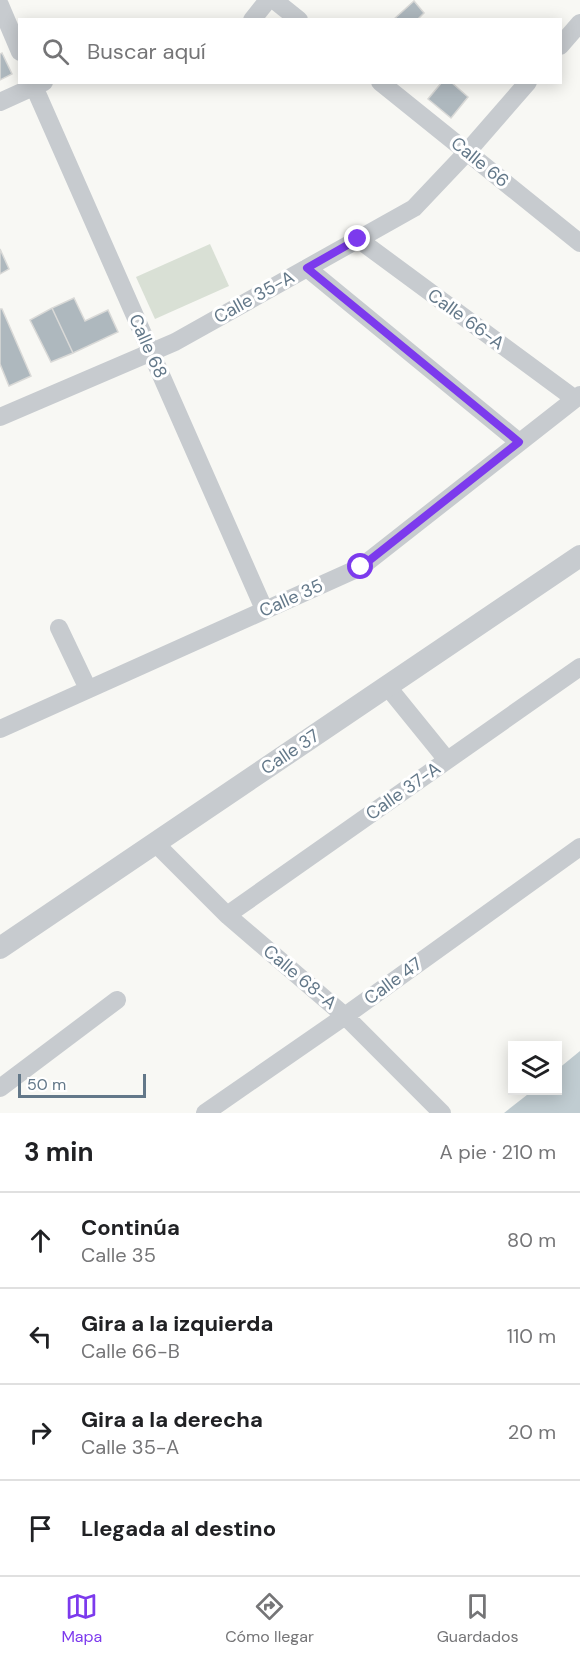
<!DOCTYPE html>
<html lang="es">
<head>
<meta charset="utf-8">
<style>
  :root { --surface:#fff; --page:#f2f2f2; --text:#202124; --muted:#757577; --line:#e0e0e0; --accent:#7c3aed }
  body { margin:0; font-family:"DM Sans",sans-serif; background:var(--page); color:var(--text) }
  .controls { position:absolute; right:18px; bottom:18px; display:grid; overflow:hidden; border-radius:0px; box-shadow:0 3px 15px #0003 }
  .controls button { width:54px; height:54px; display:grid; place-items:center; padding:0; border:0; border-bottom:2px solid var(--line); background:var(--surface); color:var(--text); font:30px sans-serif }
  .scale { position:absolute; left:18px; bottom:15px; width:128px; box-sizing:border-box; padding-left:6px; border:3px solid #637889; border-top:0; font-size:16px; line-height:21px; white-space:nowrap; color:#637889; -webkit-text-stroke:4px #fff; paint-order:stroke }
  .stop { position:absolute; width:18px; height:18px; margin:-14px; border:4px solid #7c3aed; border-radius:50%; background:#fff }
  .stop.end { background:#7c3aed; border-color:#fff; box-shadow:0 2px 6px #0008 }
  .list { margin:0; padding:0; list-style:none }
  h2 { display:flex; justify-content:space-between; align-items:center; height:78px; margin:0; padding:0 24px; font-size:26px }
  h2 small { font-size:20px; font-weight:400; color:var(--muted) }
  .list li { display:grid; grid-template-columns:39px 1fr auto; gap:18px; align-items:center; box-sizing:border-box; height:96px; padding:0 24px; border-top:2px solid var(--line) }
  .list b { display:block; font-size:22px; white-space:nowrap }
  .list p { margin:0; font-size:20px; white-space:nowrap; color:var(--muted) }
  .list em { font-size:20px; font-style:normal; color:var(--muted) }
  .icon { flex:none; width:33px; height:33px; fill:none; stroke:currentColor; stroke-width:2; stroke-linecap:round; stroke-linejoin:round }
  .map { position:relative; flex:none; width:580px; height:1113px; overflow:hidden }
  .search { position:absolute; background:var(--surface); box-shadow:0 3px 15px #0003; left:18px; right:18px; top:18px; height:66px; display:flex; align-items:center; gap:15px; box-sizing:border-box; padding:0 21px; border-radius:0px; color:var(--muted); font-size:22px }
  .sheet { height:462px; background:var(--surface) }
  nav { display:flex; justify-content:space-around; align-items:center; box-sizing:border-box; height:84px; border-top:2px solid var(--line); background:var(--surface); font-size:16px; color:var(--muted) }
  nav a { display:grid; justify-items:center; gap:3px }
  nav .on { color:var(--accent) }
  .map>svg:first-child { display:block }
  .green { fill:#d9e0d5 }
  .water { fill:#c0ccd1 }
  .building { fill:#aeb8be; stroke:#d9d9d7; stroke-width:1.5 }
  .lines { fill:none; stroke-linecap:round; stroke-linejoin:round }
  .minor { stroke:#c7cbcf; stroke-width:18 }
  .tertiary { stroke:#c7cbcf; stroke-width:22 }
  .route { stroke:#7c3aed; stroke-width:8 }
  .labels { text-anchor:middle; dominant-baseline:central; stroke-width:6; stroke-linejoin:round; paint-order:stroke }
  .street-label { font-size:18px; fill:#637889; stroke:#fff }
</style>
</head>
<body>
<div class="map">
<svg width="580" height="1113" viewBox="0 0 580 1113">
  <rect width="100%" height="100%" fill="#f8f8f4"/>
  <path class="green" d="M210 244 229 286 155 319 136 277Z"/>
  <path class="water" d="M580 1051V1113H504L532 1091 558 1090V1069Z"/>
  <path class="building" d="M414 1 424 13 417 20H393Z
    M2 53 12 74 0 80V54Z
    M442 82H451L468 97 451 118 428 99Z
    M0 249 9 269 0 274Z
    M74 298 85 321 108 310 118 332 73 353 52 308Z
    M52 308 73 353 51 362 30 320Z
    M0 309H2L31 376 9 386 0 364Z"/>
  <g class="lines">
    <path class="minor" d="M274 0 299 20
      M0 5 20 52
      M252 20 268 0
      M560 46 580 23
      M32 82 264 609
      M380 82 580 243
      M0 102 44 82
      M358 239 575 399
      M307 268 519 442
      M0 417 175 342 414 208 468 151 528 82
      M59 628 88 689
      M387 686 447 760
      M0 729 361 567 580 395
      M155 843 227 915 345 1016 442 1113
      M227 915 580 667
      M0 1088 117 1000
      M205 1113 345 1016 580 847"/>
    <path class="tertiary" d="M0 948 580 556"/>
  </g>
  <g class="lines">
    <path class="route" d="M358 239 307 268 519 442 361 567"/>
  </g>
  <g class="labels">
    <g class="street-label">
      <text transform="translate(480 162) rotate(39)">Calle 66</text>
      <text transform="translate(254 297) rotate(-29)">Calle 35-A</text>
      <text transform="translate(466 319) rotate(36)">Calle 66-A</text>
      <text transform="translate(148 346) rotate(66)">Calle 68</text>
      <text transform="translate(291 598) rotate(-24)">Calle 35</text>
      <text transform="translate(290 752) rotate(-34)">Calle 37</text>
      <text transform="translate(403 791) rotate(-35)">Calle 37-A</text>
      <text transform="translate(300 977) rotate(40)">Calle 68-A</text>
      <text transform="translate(393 981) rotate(-36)">Calle 47</text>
    </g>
  </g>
</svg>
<div class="controls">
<button><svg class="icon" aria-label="layers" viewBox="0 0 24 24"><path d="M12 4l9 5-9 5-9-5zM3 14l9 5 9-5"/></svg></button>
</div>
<div class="scale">50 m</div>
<div class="stop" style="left:361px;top:567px"></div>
<div class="stop end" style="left:358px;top:239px"></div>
<div class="search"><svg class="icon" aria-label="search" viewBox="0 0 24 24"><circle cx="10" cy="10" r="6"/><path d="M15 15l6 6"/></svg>Buscar aquí</div>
</div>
<section class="sheet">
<h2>3 min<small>A pie · 210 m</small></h2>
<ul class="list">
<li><svg class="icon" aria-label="ahead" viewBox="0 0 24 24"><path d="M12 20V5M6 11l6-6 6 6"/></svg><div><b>Continúa</b><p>Calle 35</p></div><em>80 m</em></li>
<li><svg class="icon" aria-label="left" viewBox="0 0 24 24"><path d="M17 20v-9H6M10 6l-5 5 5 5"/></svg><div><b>Gira a la izquierda</b><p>Calle 66-B</p></div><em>110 m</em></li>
<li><svg class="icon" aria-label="right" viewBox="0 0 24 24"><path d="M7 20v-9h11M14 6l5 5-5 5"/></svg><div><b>Gira a la derecha</b><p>Calle 35-A</p></div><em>20 m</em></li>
<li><svg class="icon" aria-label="arrive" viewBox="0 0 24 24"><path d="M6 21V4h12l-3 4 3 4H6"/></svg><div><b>Llegada al destino</b></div></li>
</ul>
</section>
<nav>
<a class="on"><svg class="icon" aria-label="map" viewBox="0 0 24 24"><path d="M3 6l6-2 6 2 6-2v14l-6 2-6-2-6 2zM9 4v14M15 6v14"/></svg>Mapa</a>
<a><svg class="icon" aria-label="directions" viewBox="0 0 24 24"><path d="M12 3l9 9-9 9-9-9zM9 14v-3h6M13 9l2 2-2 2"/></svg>Cómo llegar</a>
<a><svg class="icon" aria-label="saved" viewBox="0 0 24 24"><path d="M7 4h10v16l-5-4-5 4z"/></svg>Guardados</a>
</nav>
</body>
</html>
